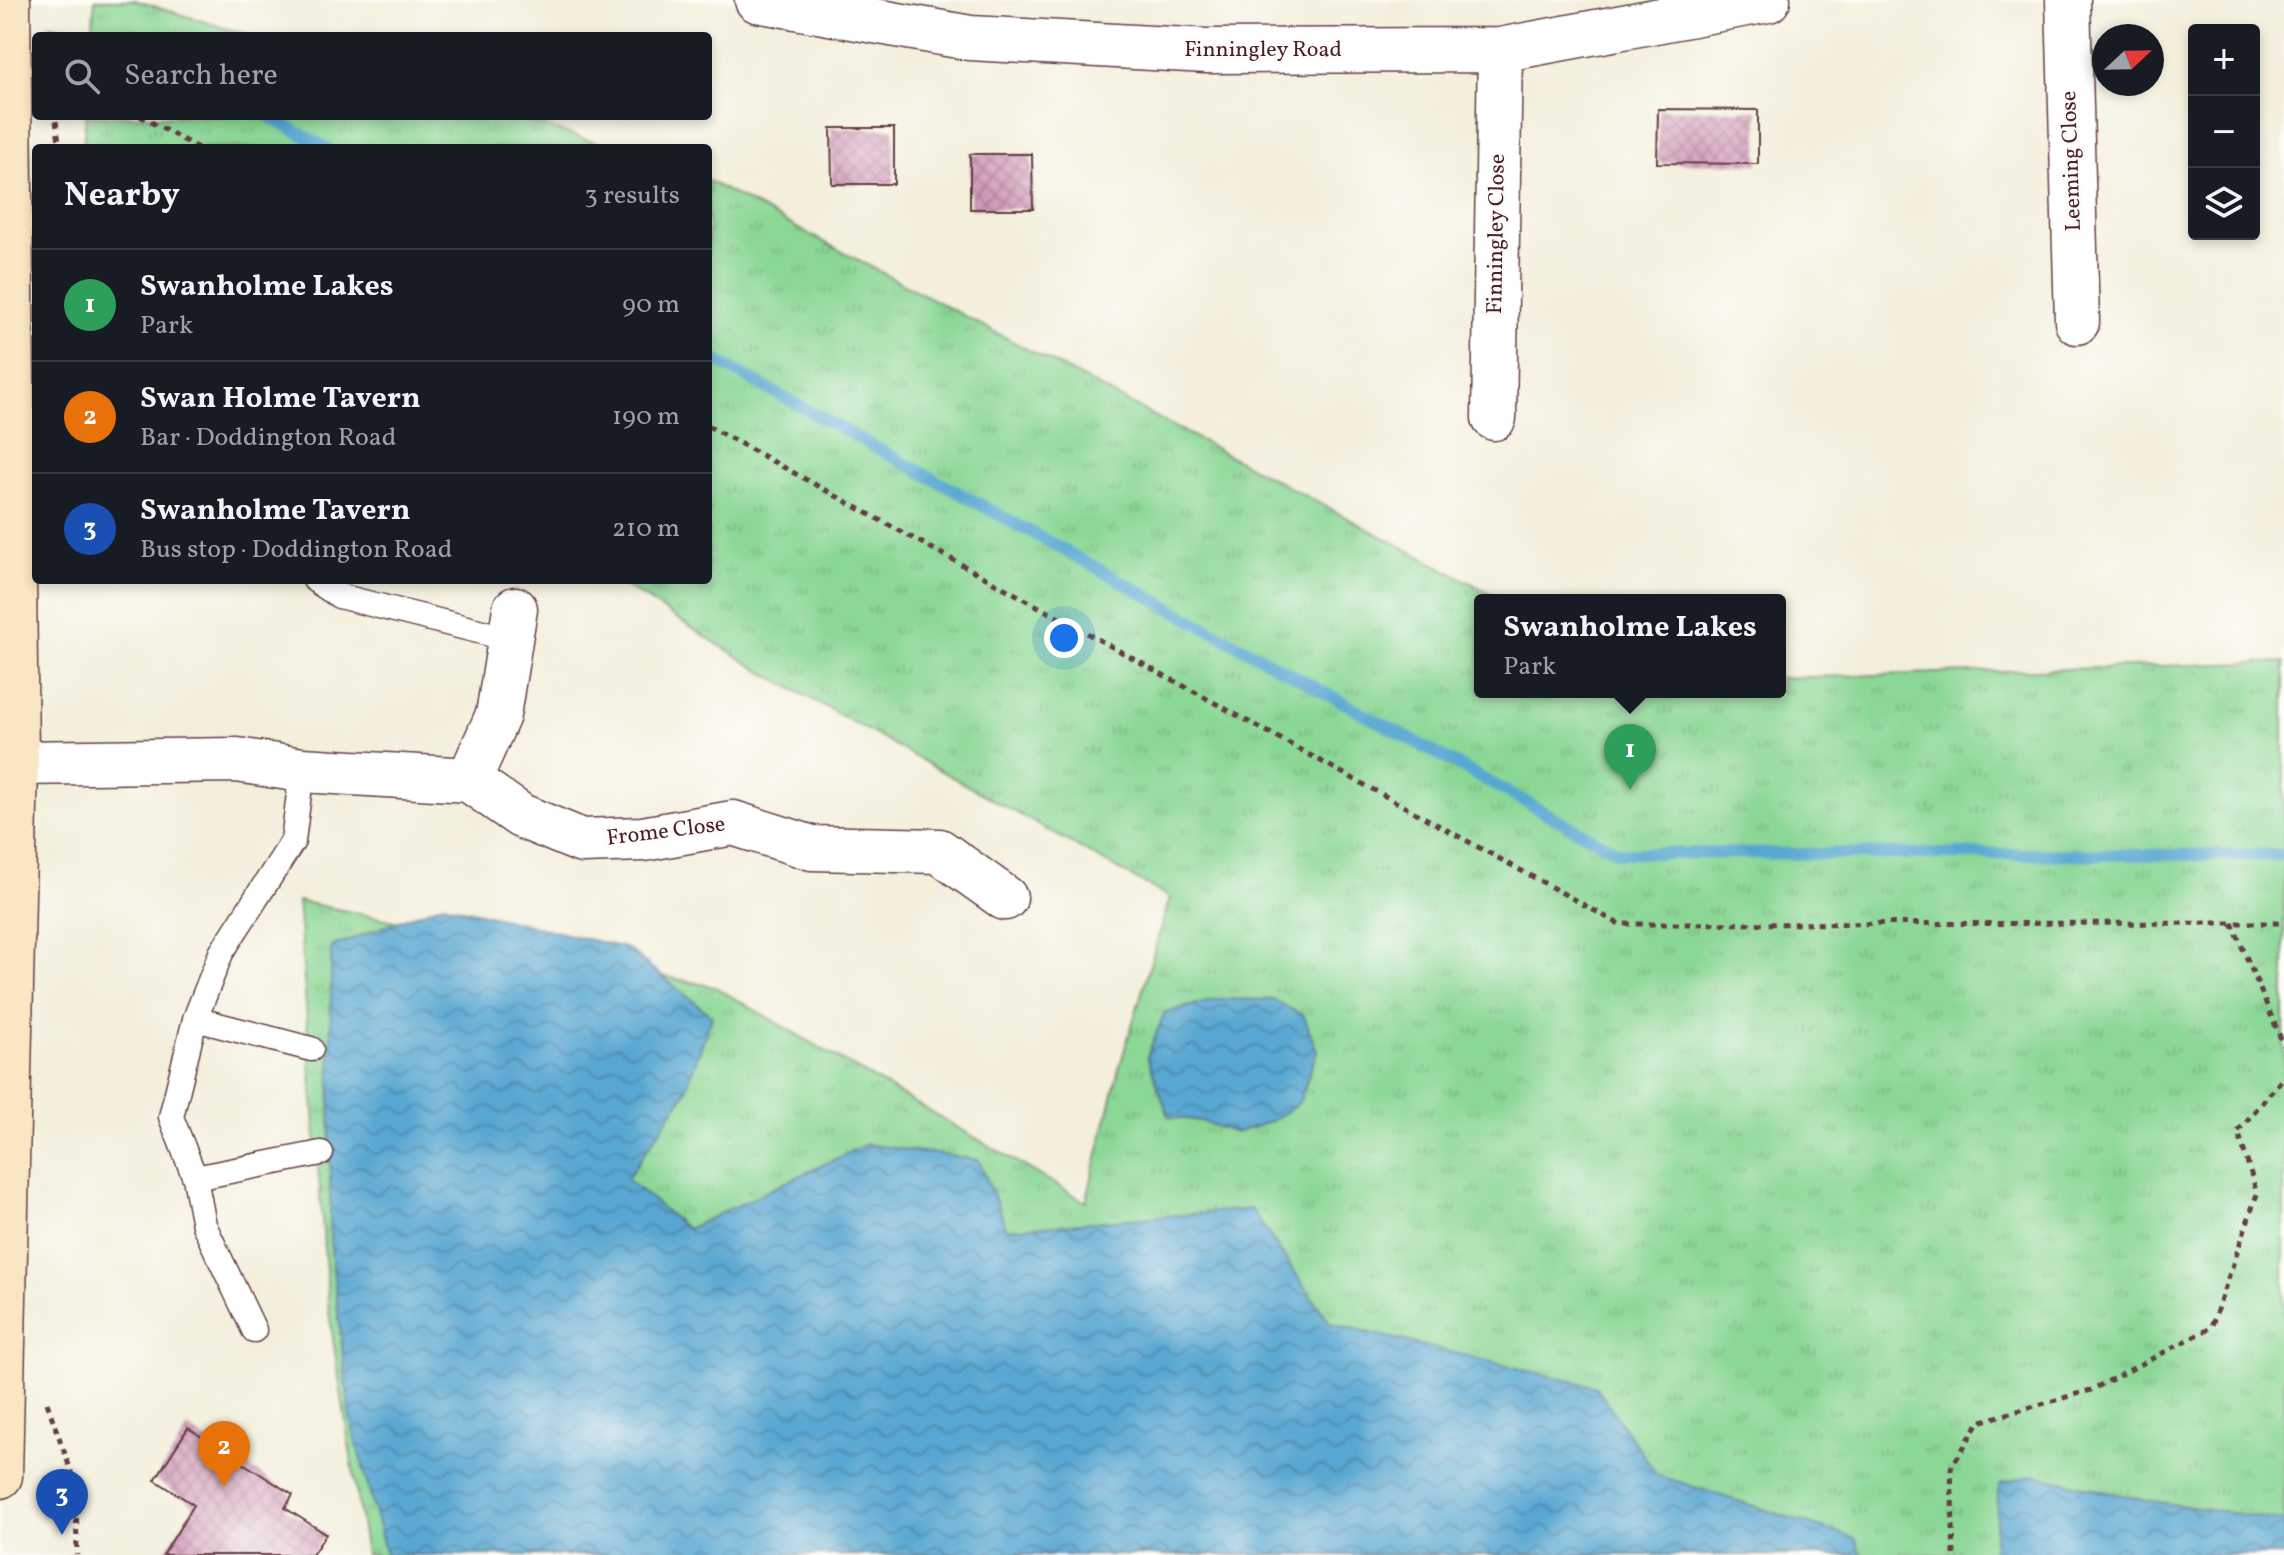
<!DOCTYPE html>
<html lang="en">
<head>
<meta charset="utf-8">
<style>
  :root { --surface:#171b24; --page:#20242c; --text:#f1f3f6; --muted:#9ea1a6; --line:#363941; --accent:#d1495b }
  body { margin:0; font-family:Vollkorn,serif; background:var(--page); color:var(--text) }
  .controls { position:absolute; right:24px; top:24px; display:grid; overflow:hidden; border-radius:8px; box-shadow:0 4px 12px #0003 }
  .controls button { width:72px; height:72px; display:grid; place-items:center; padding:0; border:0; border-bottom:2px solid var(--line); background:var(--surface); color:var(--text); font:40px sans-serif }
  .compass { position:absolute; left:2092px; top:24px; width:72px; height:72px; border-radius:50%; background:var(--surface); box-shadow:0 4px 12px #0003; rotate:68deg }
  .you { position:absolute; left:1064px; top:638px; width:28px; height:28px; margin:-20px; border:6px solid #fff; border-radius:50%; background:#1a73e8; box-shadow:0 0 0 12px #1a73e833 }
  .badge { display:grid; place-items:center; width:52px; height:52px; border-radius:50%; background:var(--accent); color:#fff; font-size:26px; font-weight:700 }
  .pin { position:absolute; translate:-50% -66px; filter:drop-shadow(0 2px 4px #0008) }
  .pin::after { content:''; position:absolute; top:42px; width:28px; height:24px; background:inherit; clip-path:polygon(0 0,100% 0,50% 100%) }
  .popup { position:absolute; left:1474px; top:594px; width:312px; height:104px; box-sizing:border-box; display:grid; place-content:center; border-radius:8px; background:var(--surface); filter:drop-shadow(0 2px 6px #0005); font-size:26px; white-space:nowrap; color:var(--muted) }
  .popup b { font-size:30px; color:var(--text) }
  .popup::after { content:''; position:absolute; left:50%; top:100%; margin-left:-16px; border:16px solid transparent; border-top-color:var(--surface) }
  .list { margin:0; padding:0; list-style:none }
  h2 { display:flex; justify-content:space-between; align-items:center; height:104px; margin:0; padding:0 32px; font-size:34px }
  h2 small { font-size:26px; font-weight:400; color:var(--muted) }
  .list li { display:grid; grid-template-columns:52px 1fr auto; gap:24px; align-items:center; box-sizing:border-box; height:112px; padding:0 32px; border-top:2px solid var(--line) }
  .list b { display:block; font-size:30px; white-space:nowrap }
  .list p { margin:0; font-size:26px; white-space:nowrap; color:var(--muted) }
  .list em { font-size:26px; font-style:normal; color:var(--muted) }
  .icon { flex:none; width:44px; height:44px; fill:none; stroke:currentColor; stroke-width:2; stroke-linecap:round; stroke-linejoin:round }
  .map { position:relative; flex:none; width:2284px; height:1555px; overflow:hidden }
  .search { position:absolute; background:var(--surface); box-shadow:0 4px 12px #0003; left:32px; top:32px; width:680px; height:88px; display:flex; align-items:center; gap:20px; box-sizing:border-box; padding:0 28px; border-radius:8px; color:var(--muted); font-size:30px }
  .panel { position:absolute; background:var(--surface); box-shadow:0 4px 12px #0003; left:32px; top:144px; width:680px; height:440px; border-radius:8px }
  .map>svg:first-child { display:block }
  .grass { fill:url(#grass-tufts); stroke:#6a7b60; stroke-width:2 }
  .water { fill:url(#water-waves); stroke:#51637e; stroke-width:2 }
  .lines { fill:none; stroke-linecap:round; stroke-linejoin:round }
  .stream { stroke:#58a7d2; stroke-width:12 }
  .building { fill:url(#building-cross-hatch) }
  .service-casing { stroke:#633e45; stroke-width:27 }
  .minor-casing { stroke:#633e45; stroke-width:47 }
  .secondary-casing { stroke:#633e45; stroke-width:47 }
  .path { stroke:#633e45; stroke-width:5; stroke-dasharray:6 6; stroke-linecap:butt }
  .service { stroke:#fff; stroke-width:24 }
  .minor { stroke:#fff; stroke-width:44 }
  .secondary { stroke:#f9e7c3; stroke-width:44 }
  .labels { text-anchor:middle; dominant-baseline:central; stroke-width:6; stroke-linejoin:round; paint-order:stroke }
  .street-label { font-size:22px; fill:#4a1f2b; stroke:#fdfcf7 }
</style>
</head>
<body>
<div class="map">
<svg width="2284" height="1555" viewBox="0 0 2284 1555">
  <defs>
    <pattern id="grass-tufts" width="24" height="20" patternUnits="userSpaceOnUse" patternTransform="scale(2)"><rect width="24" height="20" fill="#8bd795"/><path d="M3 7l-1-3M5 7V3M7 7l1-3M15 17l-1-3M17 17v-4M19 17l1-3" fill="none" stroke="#79b881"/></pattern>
    <pattern id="water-waves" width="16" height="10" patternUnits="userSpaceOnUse" patternTransform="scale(2)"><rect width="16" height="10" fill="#58a7d2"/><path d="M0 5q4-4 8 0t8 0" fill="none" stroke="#4b87ab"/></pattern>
    <pattern id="building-cross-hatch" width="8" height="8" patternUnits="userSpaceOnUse" patternTransform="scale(2)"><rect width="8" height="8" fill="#d199b8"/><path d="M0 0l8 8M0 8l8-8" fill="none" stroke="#ac7c96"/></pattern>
  </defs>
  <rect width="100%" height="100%" fill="#fdfcf7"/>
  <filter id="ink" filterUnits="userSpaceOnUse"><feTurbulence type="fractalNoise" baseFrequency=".0125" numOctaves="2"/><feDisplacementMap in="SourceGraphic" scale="16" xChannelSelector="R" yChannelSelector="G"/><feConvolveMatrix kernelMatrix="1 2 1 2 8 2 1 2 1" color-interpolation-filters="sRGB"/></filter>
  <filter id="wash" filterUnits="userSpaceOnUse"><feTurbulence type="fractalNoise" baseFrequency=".006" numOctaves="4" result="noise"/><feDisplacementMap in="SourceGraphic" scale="32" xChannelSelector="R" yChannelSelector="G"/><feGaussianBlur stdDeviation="1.8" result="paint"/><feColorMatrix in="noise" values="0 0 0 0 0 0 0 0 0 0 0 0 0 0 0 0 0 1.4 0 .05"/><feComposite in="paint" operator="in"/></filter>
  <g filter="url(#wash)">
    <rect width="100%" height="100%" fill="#f3efdb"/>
    <path class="grass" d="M95 0H134L251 36H92Z
      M86 116H511L615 148H83Z
      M708 181 1503 600H1480V692H1780V678L2284 662V1555H366L329 1312 298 901 715 987 1086 1202 1119 1069 1170 898 757 669 616 580H708Z"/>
    <path class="water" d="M443 904 628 949 712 1016 684 1095 627 1179 687 1229 867 1144 979 1160 1007 1229 1251 1209 1330 1323 1596 1387 1657 1475 1856 1539 1861 1555H386L350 1418 330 1240 331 947Z
      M1219 999 1274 1000 1304 1016 1317 1051 1299 1103 1272 1121 1235 1133 1201 1121 1169 1117 1147 1056 1165 1012Z
      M2034 1475 2139 1499 2284 1521V1555H1993L1999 1484Z"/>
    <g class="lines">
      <path class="stream" d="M52 30 72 36
        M268 116 327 148
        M708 356 1619 853 2284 855"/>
    </g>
    <g id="blocks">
      <path class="building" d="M1658 109 1758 110V164L1657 163Z
        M831 128H894V184H832Z
        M970 154H1032L1033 209H970Z
        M188 1428 293 1495 285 1508 326 1534 312 1555H163L194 1505 155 1480Z"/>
    </g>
  </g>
  <g filter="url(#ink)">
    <use href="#blocks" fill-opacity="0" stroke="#633e45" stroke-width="2"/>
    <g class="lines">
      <g class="service-casing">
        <path id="service" d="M315 580 339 596 510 639
          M195 1019 311 1049
          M195 1178 321 1153
          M254 1330 204 1225 195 1178 171 1117 195 1019 221 953 293 841 302 770"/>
      </g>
      <g class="minor-casing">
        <path id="minor" d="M757 0 970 38 1207 51 1500 50 1768 0
          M2068 0 2077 322
          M1494 418 1500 50
          M16 763 237 760 302 770 469 780 521 816 582 841 643 839 733 823 812 848 939 851 1005 898
          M469 780 498 715 515 609"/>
      </g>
      <g class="secondary-casing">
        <path id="secondary" d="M0 1476 16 763 8 0"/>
      </g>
      <path class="path" d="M140 116 198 148
        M56 121 60 148
        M708 426 1619 924 2284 923
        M2232 923 2284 1046
        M47 1403 76 1485 77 1555
        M1954 1555 1951 1468 1979 1422 2091 1390 2211 1328 2257 1194 2238 1131 2284 1077"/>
      <use href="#service" class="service"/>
      <use href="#minor" class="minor"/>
      <use href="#secondary" class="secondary"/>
    </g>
  </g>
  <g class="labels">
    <g class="street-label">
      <text x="1263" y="50">Finningley Road</text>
      <text transform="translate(2072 161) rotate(-92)">Leeming Close</text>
      <text transform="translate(1497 234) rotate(-89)">Finningley Close</text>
      <text transform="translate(666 832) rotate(-7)">Frome Close</text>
    </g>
  </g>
</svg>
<div class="controls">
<button>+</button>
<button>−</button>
<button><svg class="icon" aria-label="layers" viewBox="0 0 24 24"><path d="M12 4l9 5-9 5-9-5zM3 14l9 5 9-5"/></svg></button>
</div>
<svg class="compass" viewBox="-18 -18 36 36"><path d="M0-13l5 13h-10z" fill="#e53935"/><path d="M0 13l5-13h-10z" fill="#9ea1a6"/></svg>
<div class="you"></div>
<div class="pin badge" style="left:1630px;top:790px;background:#2e9e5b">1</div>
<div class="popup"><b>Swanholme Lakes</b>Park</div>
<div class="pin badge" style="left:224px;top:1487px;background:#e8710a">2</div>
<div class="pin badge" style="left:62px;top:1535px;background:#1a4fb4">3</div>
<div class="search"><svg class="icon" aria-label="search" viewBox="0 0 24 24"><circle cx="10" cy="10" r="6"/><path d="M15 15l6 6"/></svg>Search here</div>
<section class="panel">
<h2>Nearby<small>3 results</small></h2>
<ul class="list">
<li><span class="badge" style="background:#2e9e5b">1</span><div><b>Swanholme Lakes</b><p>Park</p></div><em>90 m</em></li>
<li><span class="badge" style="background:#e8710a">2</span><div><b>Swan Holme Tavern</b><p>Bar · Doddington Road</p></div><em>190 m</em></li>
<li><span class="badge" style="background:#1a4fb4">3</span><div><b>Swanholme Tavern</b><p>Bus stop · Doddington Road</p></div><em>210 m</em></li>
</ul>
</section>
</div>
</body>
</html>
